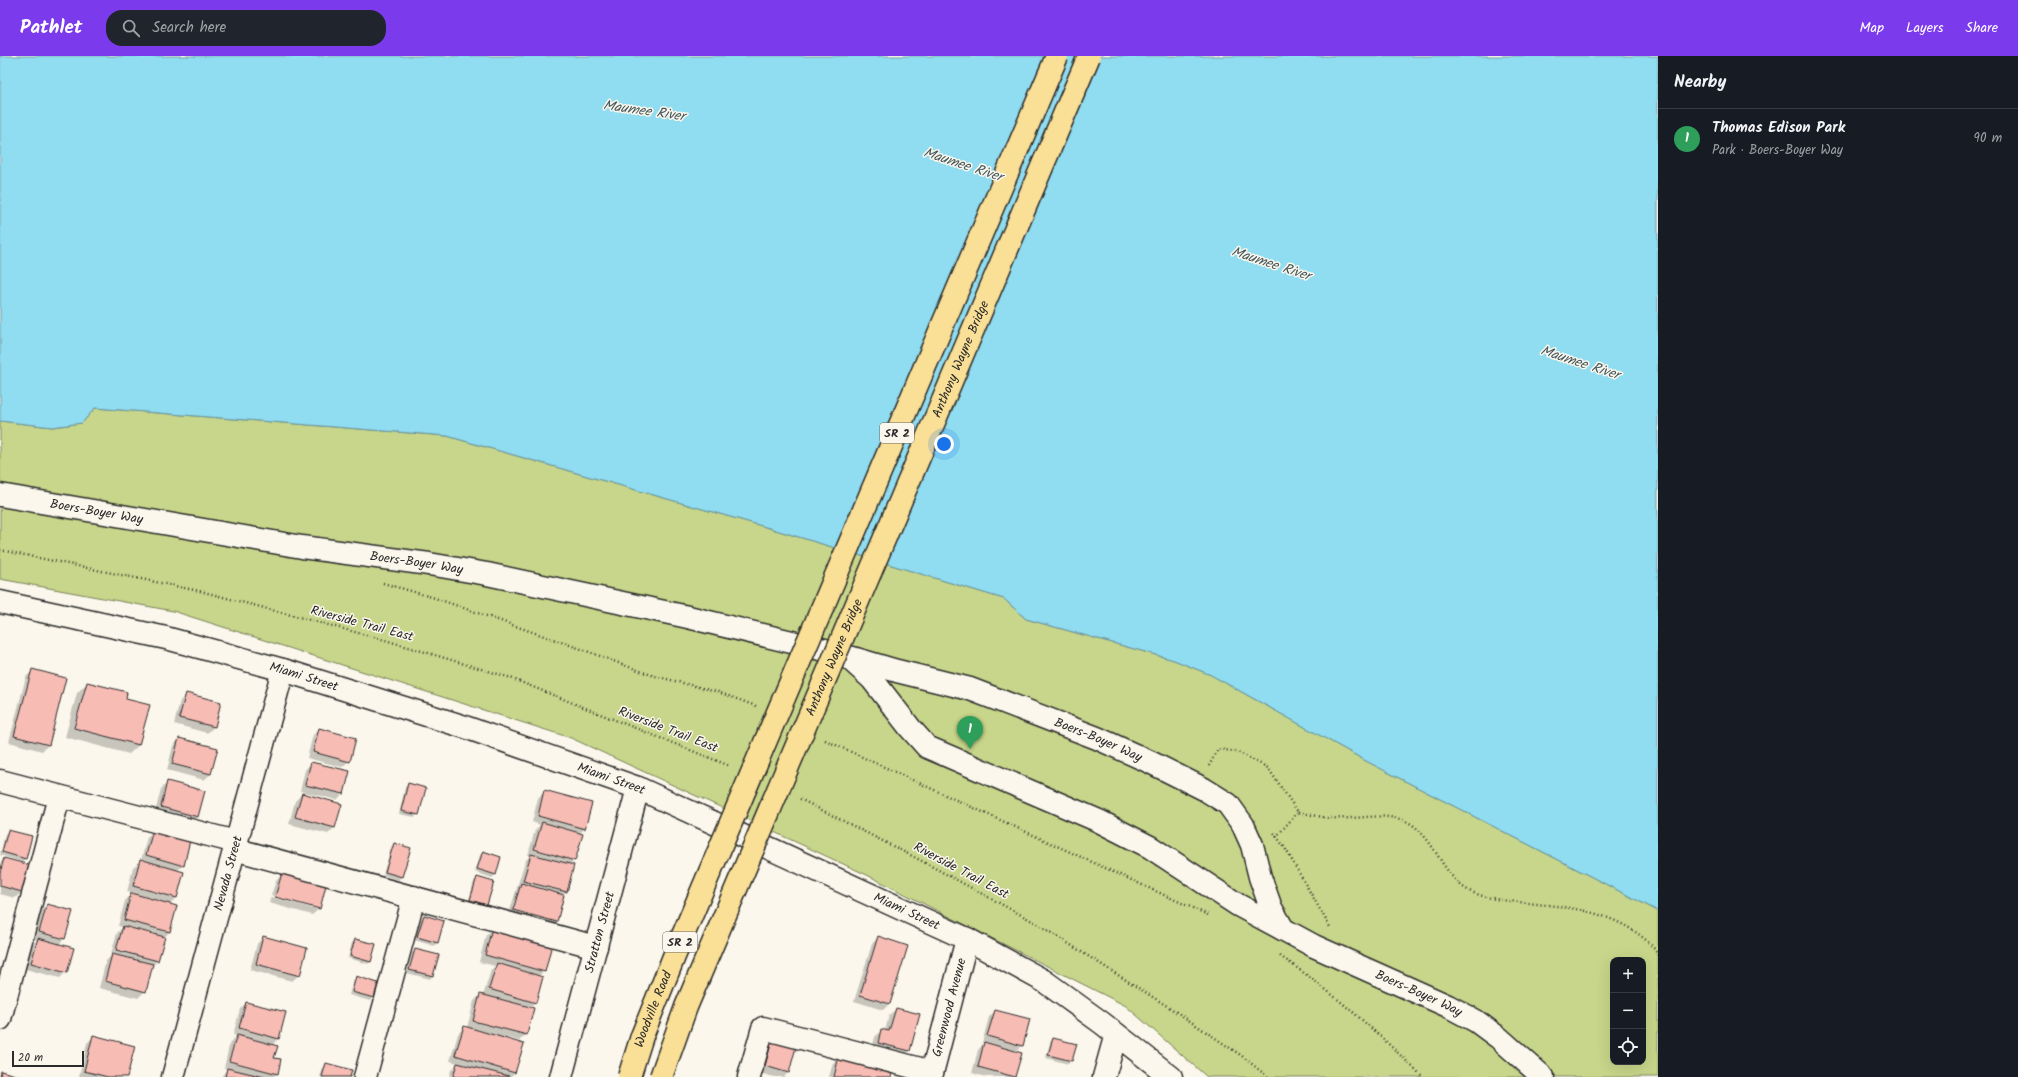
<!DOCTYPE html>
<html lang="en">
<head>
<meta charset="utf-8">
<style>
  :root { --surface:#171b24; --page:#20242c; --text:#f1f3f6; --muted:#9ea1a6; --line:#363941; --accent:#7c3aed }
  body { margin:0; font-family:Kalam,sans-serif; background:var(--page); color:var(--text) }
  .controls { position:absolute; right:12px; bottom:12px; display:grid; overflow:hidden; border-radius:8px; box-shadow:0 4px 16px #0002 }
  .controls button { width:36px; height:36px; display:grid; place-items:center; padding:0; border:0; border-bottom:1px solid var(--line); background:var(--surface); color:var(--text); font:20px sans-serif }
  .scale { position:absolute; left:12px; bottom:10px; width:72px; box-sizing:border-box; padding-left:4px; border:2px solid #2b2b2b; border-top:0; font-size:11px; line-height:14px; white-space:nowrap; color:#2b2b2b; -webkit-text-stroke:3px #fbf7ec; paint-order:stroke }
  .you { position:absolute; left:944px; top:388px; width:14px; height:14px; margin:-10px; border:3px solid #fff; border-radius:50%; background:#1a73e8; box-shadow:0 0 0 6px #1a73e833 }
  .badge { display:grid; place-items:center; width:26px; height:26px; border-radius:50%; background:var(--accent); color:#fff; font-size:13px; font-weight:700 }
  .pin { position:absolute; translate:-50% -33px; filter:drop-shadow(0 1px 2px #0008) }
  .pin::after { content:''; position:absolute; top:21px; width:14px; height:12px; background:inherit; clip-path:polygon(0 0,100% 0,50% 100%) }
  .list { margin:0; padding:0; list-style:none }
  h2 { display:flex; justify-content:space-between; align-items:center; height:52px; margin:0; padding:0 16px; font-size:17px }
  h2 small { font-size:13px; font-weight:400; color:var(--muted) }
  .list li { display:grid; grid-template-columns:26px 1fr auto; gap:12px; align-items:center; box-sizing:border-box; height:60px; padding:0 16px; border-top:1px solid var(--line) }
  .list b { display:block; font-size:15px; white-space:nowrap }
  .list p { margin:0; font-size:13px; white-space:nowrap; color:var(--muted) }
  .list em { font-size:13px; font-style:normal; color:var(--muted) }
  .icon { flex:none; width:22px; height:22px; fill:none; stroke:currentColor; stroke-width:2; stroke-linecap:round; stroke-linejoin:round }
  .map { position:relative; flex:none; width:1658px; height:1021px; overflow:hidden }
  header { display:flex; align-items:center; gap:24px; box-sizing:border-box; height:56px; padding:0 20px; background:var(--accent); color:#fff }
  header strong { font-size:19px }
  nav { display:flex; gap:22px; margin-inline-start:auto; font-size:14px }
  .search { width:280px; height:36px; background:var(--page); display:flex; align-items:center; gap:10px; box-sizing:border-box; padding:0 14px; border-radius:16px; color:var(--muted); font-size:15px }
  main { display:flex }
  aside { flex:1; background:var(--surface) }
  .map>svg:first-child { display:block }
  .green { fill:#c7d68a; stroke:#79805a; fill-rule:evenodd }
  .water { fill:#90dcf0; stroke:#6895a1 }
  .shadow { fill:#0003 }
  .building { fill:#f7bcb4; stroke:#2b2b2b }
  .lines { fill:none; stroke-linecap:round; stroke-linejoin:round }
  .minor-casing { stroke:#2b2b2b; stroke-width:25 }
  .path { stroke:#2b2b2b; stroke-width:2.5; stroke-dasharray:1 3; stroke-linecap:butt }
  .minor { stroke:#fbf7ec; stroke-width:22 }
  .major-bridge-casing { stroke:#2b2b2b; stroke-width:25; stroke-linecap:butt }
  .major-bridge { stroke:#fadf96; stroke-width:22 }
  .labels { text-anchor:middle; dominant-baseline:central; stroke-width:3; stroke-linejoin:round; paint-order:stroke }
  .shield { fill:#fbf7ec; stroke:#696865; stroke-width:1 }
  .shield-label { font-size:12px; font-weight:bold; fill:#2b2b2b }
  .street-label { font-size:13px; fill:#2b2b2b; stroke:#fbf7ec }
  .water-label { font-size:14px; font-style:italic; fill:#44575c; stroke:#fbf7ec }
</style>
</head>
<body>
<header>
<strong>Pathlet</strong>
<div class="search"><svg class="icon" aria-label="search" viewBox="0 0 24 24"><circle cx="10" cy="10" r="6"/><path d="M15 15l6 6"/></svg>Search here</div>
<nav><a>Map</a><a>Layers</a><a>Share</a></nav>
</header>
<main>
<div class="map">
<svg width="1658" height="1021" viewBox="0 0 1658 1021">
  <rect width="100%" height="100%" fill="#fbf7ec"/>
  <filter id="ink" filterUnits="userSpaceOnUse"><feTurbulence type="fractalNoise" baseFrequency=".025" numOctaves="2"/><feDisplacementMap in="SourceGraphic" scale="8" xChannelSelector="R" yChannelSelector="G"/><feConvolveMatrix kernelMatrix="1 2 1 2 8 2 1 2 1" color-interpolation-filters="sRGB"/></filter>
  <g filter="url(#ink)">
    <path class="green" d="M95 352 447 380 769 472 1004 543 1026 563 1174 604 1211 619 1366 705 1658 855V1021H1207L1126 950 867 819 571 682 173 555 0 523V365L52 371 82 367ZM1613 904H1643V1006H1613Z"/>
    <path class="water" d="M0 0H1658V855L1366 705 1211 619 1174 604 1026 563 1004 543 769 472 447 380 95 352 82 367 52 371 0 365Z"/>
    <path class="shadow" d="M33 614 48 689 42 695 9 686 26 621Z
      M87 627 125 644 139 689 129 698 65 681 77 637Z
      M186 638 214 671 207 677 174 668 180 645Z
      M319 673 349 705 342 711 307 702 313 679Z
      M179 683 211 718 204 724 167 714 173 690Z
      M311 707 343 737 337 744 300 735 305 714Z
      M168 726 197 760 191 767 155 757 161 733Z
      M408 728 418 758 415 761 399 758 405 731Z
      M545 735 585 772 579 778 574 804 570 809 573 810 556 866 550 872 508 861 525 805 530 800 528 799 535 774 540 769 532 766 538 742Z
      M302 738 334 772 328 778 289 768 295 745Z
      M8 775 25 803 22 806 0 799 5 778Z
      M153 775 183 809 177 815 176 842 169 849V876L164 882 157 905 151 911 145 935 138 942 99 932 106 905 110 901 117 877 123 871 118 870 125 845 132 837 127 836 133 811 141 805 147 781Z
      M394 788 409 793 401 821 398 824 383 819 391 791Z
      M483 796 500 801 495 819 492 822 475 816 480 799Z
      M4 803 22 836 15 842 0 838V807Z
      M282 818 325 830 319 853 312 859 269 847 271 841 316 853V851L271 839 276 825Z
      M477 822 486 848 483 851 468 847 474 825Z
      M47 849 72 856 64 883 58 889 66 916 60 922 25 913 31 890 37 884 33 883 41 855Z
      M424 860 443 866 437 887 434 890 414 884 421 863Z
      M492 873 544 915 538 920 535 946 529 952 533 953 526 979 519 985 505 981 515 1016 510 1021H449L451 1014 458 1007 450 1005 458 978 464 971 467 972 474 945 480 939 483 940 491 914 495 910 479 906 486 879Z
      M263 881 299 919 292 925 250 914 257 888Z
      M878 881 889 948 883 954 854 945 872 888Z
      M355 884 371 905 368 908 348 902 352 887Z
      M415 894 432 920 430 923 407 917 412 897Z
      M356 922 373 942 370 945 349 939 353 924Z
      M246 947 279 982 272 989 277 1018 273 1021H221L227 1013 224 1012 230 986 237 980 233 979 240 953Z
      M896 953 919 959 909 995 903 1001 872 993 875 981 882 974 885 975 889 959Z
      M995 955 1022 990 1016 996 1021 997 1014 1021H986L972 1017 978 994 984 987H982L989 961Z
      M94 980 126 1021H79L87 987Z
      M1053 983 1076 989 1071 1005 1068 1008 1046 1002 1050 986Z
      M772 986 788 1017 784 1021H774L759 1017 766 992Z
      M840 1001 890 1021H829L833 1007Z
      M326 1008 349 1021H320L323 1011Z"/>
    <path class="building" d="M32 613 66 622 49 689 14 680Z
      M87 626 127 636 126 643 150 649 139 689 74 672Z
      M186 637 221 646 215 671 179 662Z
      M319 672 356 682 350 706 313 696Z
      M179 682 218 692 211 718 172 708Z
      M311 706 350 715 344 738 305 729Z
      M167 725 205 735 198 761 161 751Z
      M408 727 426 732 419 759 401 755Z
      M544 734 592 747 585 773 538 760Z
      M302 737 342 748 335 772 295 761Z
      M542 766 583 778 575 805 534 793Z
      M8 774 32 780 26 803 2 796Z
      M153 774 190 784 184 810 146 799Z
      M394 787 411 792 402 821 385 816Z
      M483 795 501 801 496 819 477 813Z
      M531 798 574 809 567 836 523 825Z
      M4 802 30 809 22 836 0 830V817Z
      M140 803 184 816 177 842 133 830Z
      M282 817 326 829 320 853 275 841Z
      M477 821 494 826 487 849 470 844Z
      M521 827 564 839 557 866 513 854Z
      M131 837 177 850 170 876 124 864Z
      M47 848 73 855 65 883 39 876Z
      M424 859 444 865 438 887 417 881Z
      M123 870 165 881 158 905 116 894Z
      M492 872 552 888 545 916 485 899Z
      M263 880 307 892 300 920 256 908Z
      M878 880 908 890 890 948 860 939Z
      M38 882 74 892 67 917 31 907Z
      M355 883 376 888 371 906 350 900Z
      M415 893 439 899 433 920 409 914Z
      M112 898 153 908 146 936 105 925Z
      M497 907 543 921 536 947 489 933Z
      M356 920 378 927 374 942 352 936Z
      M480 938 534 952 527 979 473 965Z
      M246 946 286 956 279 983 239 972Z
      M896 952 920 958 910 995 878 987 881 973 889 975Z
      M995 954 1030 963 1023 990 987 980Z
      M464 970 524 988 515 1017 455 999Z
      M93 979 135 990 127 1021H108L84 1015Z
      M237 979 278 990 274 1002 281 1003 278 1018 229 1005Z
      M1053 982 1077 988 1072 1005 1048 999Z
      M772 984 796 991 789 1017 765 1010Z
      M984 986 1022 997 1015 1021 978 1011Z
      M839 1000 893 1014 891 1021H834Z
      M326 1007 352 1014 350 1021H322Z
      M457 1007 509 1020V1021H453Z
      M227 1012 264 1021H225Z
      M1 1015 23 1021H0Z"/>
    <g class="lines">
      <g class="minor-casing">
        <g id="minor">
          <path id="s1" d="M0 439 302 491 429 508 487 518 688 561 829 595 897 615 970 633 1097 682 1150 706 1204 733 1228 748 1243 769 1252 789 1260 821 1271 852 1283 873"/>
          <path id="s2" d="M0 546 166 582 283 614 465 671 638 732 967 883 1044 925 1102 967 1171 1021"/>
          <path id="s3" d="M851 604 872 623 910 672 927 691 1099 765 1150 791 1238 849 1314 890 1448 950 1476 965 1499 982 1543 1021"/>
          <path d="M0 725 236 786"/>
          <path d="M234 793 596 891"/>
          <path d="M0 963 59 741"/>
          <path id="s4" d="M173 1021 283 614"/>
          <path d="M365 1021 414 841"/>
          <path id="s5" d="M561 1021 638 732"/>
          <path d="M749 1021 763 972 932 1016"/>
          <path id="s6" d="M931 1021 967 883"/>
          <path d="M1104 1021 1116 978"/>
        </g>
      </g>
      <path class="path" d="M0 494 204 536 385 584 508 621 730 710
        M383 527 435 542 584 594 651 619 718 636 756 650
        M825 684 1208 859
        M1209 710 1218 693 1238 696 1268 712 1298 756C1308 758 1320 761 1331 762 1353 764 1378 757 1400 763 1435 773 1440 824 1474 837 1494 845 1515 845 1536 848 1571 851 1605 856 1634 875 1643 881 1653 889 1658 899
        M800 743 920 804 1036 867 1178 957 1242 1000 1268 1021
        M1274 777 1285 792 1330 871
        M1276 781 1298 756
        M1280 900C1332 935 1378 977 1423 1021"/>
      <use href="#minor" class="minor"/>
      <g class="major-bridge-casing">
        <g id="major-bridge">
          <path id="s7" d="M629 1021 642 980 675 898 1057 0"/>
          <path id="s8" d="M661 1021 686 951 1089 0"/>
        </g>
      </g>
      <use href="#major-bridge" class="major-bridge"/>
    </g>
  </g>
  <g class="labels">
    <g class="shield">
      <rect x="880" y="367" width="34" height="20" rx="3"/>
      <rect x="663" y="876" width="34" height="20" rx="3"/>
    </g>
    <g class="shield-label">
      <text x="897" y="377">SR 2</text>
      <text x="680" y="886">SR 2</text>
    </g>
    <g class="street-label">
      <text stroke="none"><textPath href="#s8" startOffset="778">Anthony Wayne Bridge</textPath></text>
      <text stroke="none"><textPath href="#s1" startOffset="98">Boers-Boyer Way</textPath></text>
      <text stroke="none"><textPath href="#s1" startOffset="422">Boers-Boyer Way</textPath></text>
      <text transform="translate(362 568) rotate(15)">Riverside Trail East</text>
      <text stroke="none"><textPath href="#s8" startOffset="454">Anthony Wayne Bridge</textPath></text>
      <text stroke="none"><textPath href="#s2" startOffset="313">Miami Street</textPath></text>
      <text transform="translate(668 674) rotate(21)">Riverside Trail East</text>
      <text stroke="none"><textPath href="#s1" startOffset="1128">Boers-Boyer Way</textPath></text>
      <text stroke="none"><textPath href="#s2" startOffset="637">Miami Street</textPath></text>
      <text transform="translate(961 815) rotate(28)">Riverside Trail East</text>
      <text stroke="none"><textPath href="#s4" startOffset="211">Nevada Street</textPath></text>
      <text stroke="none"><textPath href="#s2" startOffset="961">Miami Street</textPath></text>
      <text stroke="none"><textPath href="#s5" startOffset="150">Stratton Street</textPath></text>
      <text stroke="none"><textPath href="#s3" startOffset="667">Boers-Boyer Way</textPath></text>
      <text stroke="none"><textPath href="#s6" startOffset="72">Greenwood Avenue</textPath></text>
      <text stroke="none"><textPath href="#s7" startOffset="72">Woodville Road</textPath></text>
    </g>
    <g class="water-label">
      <text transform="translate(644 55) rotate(8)">Maumee River</text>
      <text transform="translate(963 109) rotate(18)">Maumee River</text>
      <text transform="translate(1271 208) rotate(18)">Maumee River</text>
      <text transform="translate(1580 307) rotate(18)">Maumee River</text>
    </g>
  </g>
</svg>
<div class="controls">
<button>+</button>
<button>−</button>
<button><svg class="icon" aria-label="locate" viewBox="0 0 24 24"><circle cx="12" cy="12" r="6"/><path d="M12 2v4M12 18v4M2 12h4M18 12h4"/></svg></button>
</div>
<div class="scale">20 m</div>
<div class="you"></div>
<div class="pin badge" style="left:970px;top:693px;background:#2e9e5b">1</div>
</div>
<aside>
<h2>Nearby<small></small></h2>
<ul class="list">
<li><span class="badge" style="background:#2e9e5b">1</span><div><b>Thomas Edison Park</b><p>Park · Boers-Boyer Way</p></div><em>90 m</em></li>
</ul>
</aside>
</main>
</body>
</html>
